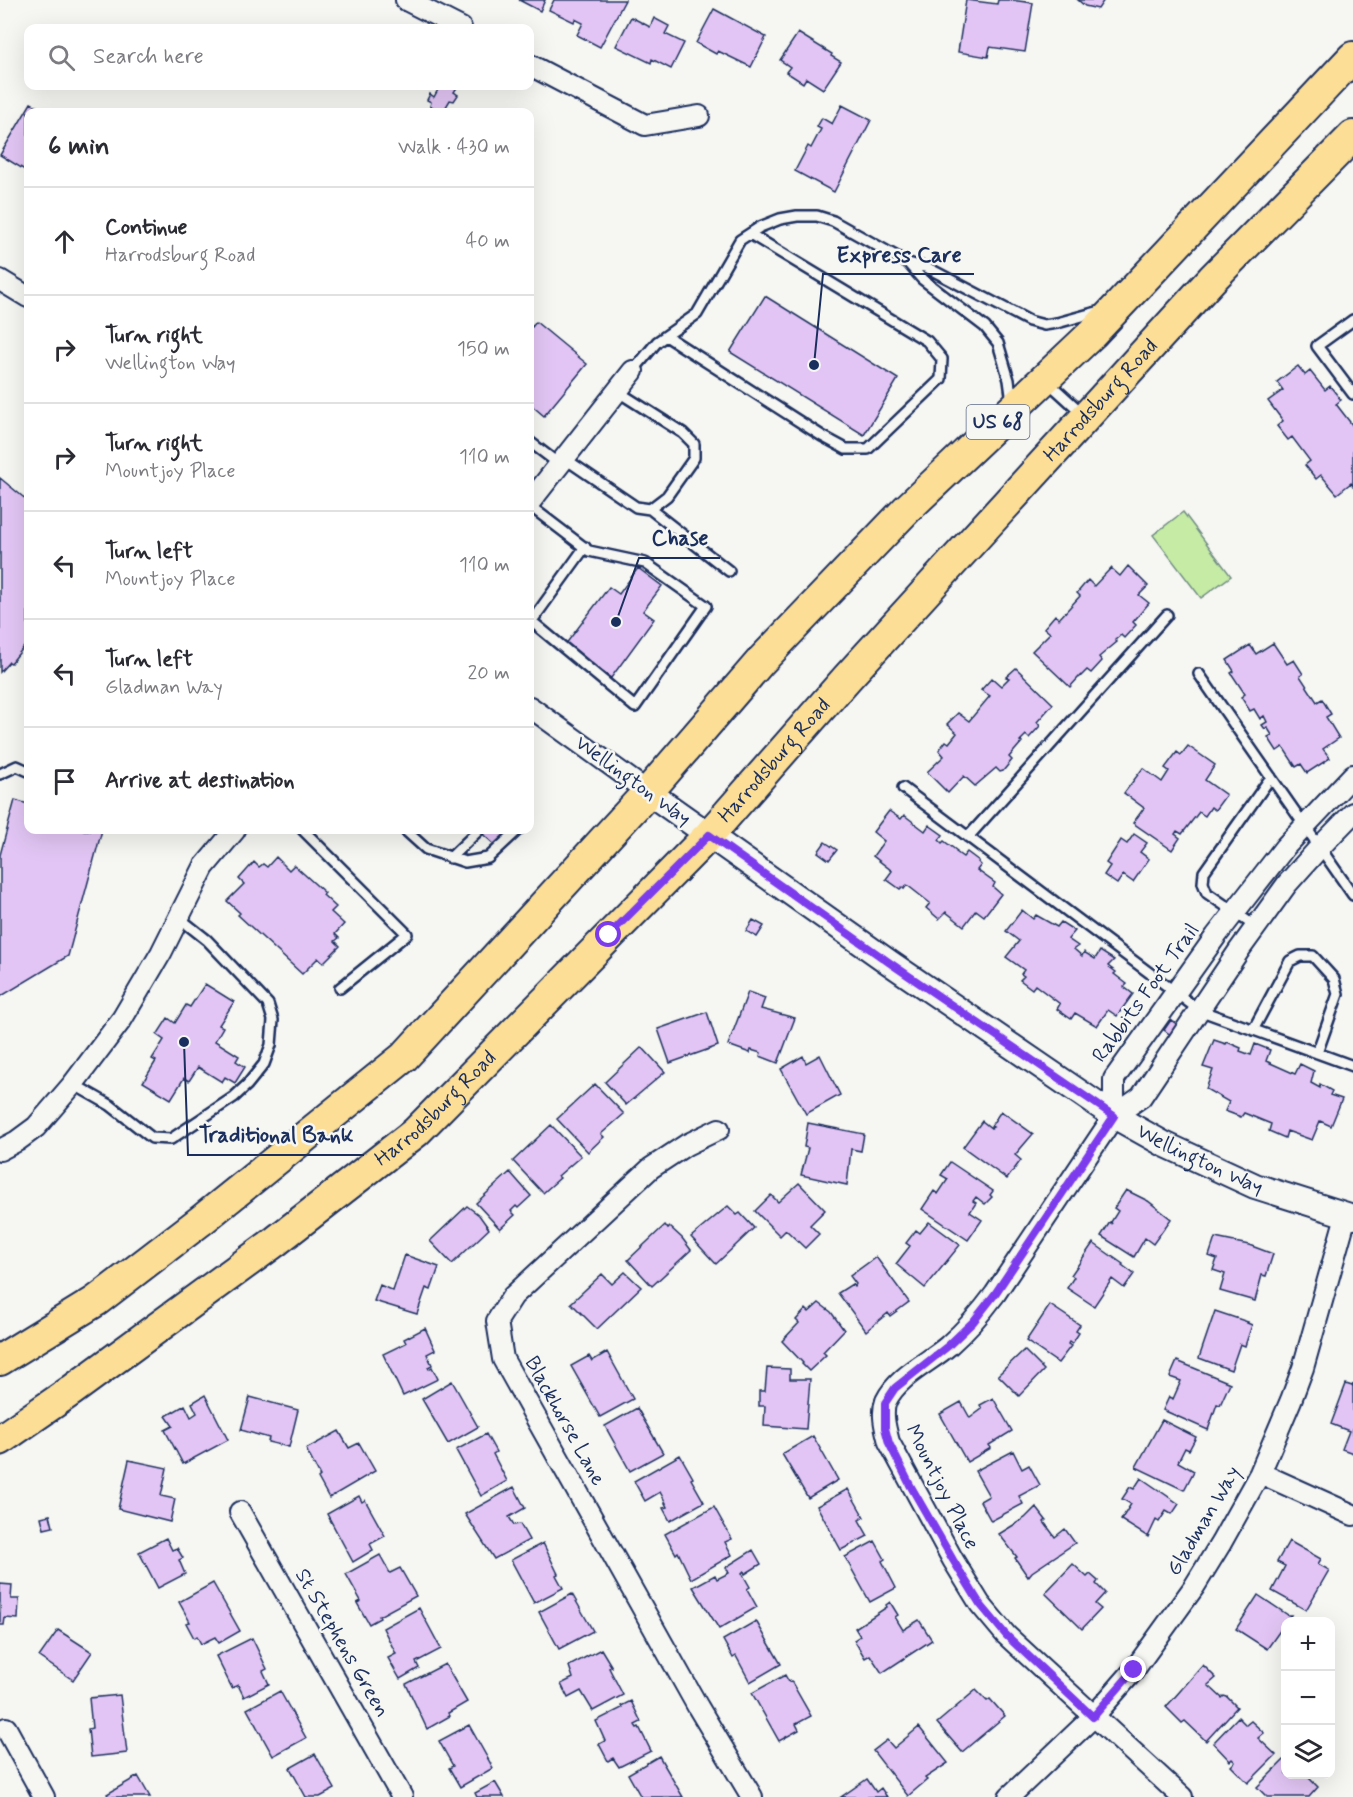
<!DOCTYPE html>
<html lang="en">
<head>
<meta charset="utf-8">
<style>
  :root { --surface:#fff; --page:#f2f2f3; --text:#2b2b33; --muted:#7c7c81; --line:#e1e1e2 }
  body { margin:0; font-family:Mynerve,sans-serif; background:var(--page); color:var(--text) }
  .controls { position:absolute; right:18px; bottom:18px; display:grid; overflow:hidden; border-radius:12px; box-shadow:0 6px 24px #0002 }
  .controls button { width:54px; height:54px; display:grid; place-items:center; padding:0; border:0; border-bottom:2px solid var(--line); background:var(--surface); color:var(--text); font:30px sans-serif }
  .stop { position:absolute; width:18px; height:18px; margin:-14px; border:4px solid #7c3aed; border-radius:50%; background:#fff }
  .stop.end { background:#7c3aed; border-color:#fff; box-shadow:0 2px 6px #0008 }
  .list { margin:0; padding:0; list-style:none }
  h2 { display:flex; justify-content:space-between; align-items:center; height:78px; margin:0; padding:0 24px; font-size:26px }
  h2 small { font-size:20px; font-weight:400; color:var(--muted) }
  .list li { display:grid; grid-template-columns:39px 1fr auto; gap:18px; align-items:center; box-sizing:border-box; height:108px; padding:0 24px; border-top:2px solid var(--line) }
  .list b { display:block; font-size:22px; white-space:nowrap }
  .list p { margin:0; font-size:20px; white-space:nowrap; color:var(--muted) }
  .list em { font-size:20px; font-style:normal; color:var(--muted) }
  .icon { flex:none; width:33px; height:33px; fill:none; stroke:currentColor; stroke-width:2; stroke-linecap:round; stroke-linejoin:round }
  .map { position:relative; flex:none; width:1353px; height:1797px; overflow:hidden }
  .search { position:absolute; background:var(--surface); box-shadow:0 6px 24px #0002; left:24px; top:24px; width:510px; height:66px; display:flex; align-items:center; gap:15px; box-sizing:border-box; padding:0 21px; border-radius:12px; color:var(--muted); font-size:22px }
  .panel { position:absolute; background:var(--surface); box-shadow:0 6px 24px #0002; left:24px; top:108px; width:510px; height:726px; border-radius:12px }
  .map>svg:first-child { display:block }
  .green { fill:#c5eba5; stroke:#708d82; stroke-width:1.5 }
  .building { fill:#e2c5f4; stroke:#1b2f5e; stroke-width:1.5 }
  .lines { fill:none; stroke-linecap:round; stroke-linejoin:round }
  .service-casing { stroke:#1b2f5e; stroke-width:14 }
  .minor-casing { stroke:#1b2f5e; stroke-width:24 }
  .tertiary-casing { stroke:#1b2f5e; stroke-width:28 }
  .primary-casing { stroke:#1b2f5e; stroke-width:34 }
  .service { stroke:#f6f6f2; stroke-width:9 }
  .minor { stroke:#f6f6f2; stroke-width:20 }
  .tertiary { stroke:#f6f6f2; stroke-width:24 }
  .primary { stroke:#fcde96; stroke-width:30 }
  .route { stroke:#7c3aed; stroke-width:8 }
  .labels { text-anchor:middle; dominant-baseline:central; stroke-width:5; stroke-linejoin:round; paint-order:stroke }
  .shield { fill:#f6f6f2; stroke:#5d6b8a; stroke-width:1.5 }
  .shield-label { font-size:20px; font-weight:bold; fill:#1b2f5e }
  .street-label { font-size:21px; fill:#1b2f5e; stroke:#f6f6f2 }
  .leader { fill:none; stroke:#1b2f5e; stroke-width:2 }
  .callout-dot { fill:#1b2f5e; stroke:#f6f6f2; stroke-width:2 }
  .callout-label { font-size:22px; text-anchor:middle; font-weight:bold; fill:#1b2f5e; stroke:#f6f6f2; stroke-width:5; stroke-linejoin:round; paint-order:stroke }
</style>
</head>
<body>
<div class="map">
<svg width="1353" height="1797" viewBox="0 0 1353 1797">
  <rect width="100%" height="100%" fill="#f6f6f2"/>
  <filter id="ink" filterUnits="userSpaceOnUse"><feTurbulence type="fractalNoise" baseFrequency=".0167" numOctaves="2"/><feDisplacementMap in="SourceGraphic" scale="12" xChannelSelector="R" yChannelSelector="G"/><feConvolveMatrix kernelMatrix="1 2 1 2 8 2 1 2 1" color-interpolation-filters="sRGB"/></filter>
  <g filter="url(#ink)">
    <path class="green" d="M1183 512 1231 576 1201 598 1153 535Z"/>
    <path class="building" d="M519 0H545L540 11Z
      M554 0H625L600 47 577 35 583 23 575 19 574 22 549 10Z
      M966 0 997 4 998 0H1011L1033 3 1025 52 990 47 988 57 958 52Z
      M1078 0H1104L1098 9 1085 6Z
      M714 9 766 37 751 67 718 51 716 54 696 43Z
      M631 17 650 27 654 18 669 26 665 34 684 43 671 69 652 59 651 63 616 46Z
      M798 33 832 54 831 56 841 62 823 89 806 78 803 83 786 72 790 67 780 60Z
      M440 86H458L454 92 458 95 454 101 450 100 443 112 430 106 431 102 427 100 430 94 434 97Z
      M31 103 47 112H28V172L0 155Z
      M842 105 871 120 834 192 795 171 808 146 811 148 821 129 817 127 822 118 832 124Z
      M765 296 898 379 864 435 730 352Z
      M536 322 587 364 544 416 530 404V324L532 327Z
      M1298 366 1305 375 1310 371 1325 390 1330 386 1341 400 1336 404 1353 426V486L1351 483 1337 494 1321 475 1316 479 1305 465 1310 461 1292 437 1288 440 1277 426 1283 421 1268 401 1283 390 1277 382Z
      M0 478 28 501V642L11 663 9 662 0 672Z
      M1128 566 1148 586 1139 595 1149 603 1133 622 1136 625 1124 638 1121 635 1115 640 1117 642 1099 657 1102 661 1091 673 1087 670 1080 677V676L1070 687 1032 651 1050 633 1044 628 1055 615 1059 619 1080 596 1077 593 1088 580 1094 586 1111 568 1120 576Z
      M638 568 662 586 643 611 654 619 611 678 565 645 609 587 619 594Z
      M1273 643 1287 664 1294 660 1303 674 1300 676 1317 702 1322 699 1331 714 1326 717 1339 738 1323 749 1330 758 1307 773 1301 764 1296 767 1283 747 1277 751 1268 737 1272 735 1267 727 1265 729 1262 725 1267 722 1264 716 1260 719 1254 709 1250 711 1241 697 1245 694 1231 673 1234 671 1227 660 1250 645 1256 654Z
      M1016 668 1053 704 1037 722 1040 726 1029 738 1026 735 1020 741 1022 742 1009 757 1012 760 1003 771 1000 772 996 768 975 786 964 776 948 793 927 772 944 756 939 750 946 741 949 743 957 733 947 724 958 713 969 721 990 696 981 690 992 678 1001 686 1009 678 1006 677Z
      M1188 746 1215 765 1205 780 1226 795 1215 810 1211 807 1205 816 1199 812 1182 834 1177 831 1175 834 1180 838 1172 850 1133 823 1144 808 1124 793 1143 768 1162 782 1169 771 1165 768 1177 752 1181 755Z
      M15 800 28 804V830H102L68 956 0 997V855Z
      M889 811 901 819 904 815 925 831 929 825 943 835 939 840 942 843 944 841 957 851 956 852 963 857 967 852 979 861 978 862 981 865 977 870 995 883 993 887 1001 894 984 916 976 910 964 926 946 912 939 919 926 908 930 903 907 885 904 889 902 887 900 889 886 879 892 871 873 856 884 841 873 832Z
      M478 830H510L495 845Z
      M1134 834 1147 843 1140 852 1149 859 1133 882 1123 875 1117 884 1104 875 1110 866 1106 863 1121 840 1127 844Z
      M825 842 837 850 829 860 818 852Z
      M276 857 289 870 294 865 325 893 323 895 336 907 331 912 344 924 335 934 339 938 335 941 340 946 323 963 318 958 302 974 238 915 240 913 227 901 244 884 239 879 254 862 259 867 263 864 267 867Z
      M1022 910 1033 919 1036 915 1057 927 1061 922 1075 931 1068 939 1078 946 1074 949 1082 956 1084 952 1095 959 1100 951 1114 960 1108 966 1116 972 1114 974 1127 984 1124 987 1133 994 1117 1016 1108 1010 1097 1026 1075 1013 1071 1019 1057 1009 1060 1004 1035 985 1032 989 1020 980 1024 976 1021 974 1024 970 1006 957 1019 941 1006 931Z
      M753 920 764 926 757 937 746 931Z
      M205 984 234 1002 219 1025 223 1027 215 1041 239 1056 236 1061 245 1067 235 1083 225 1077 222 1082 198 1067 189 1081 184 1078 171 1099 143 1082 156 1061 152 1059 164 1040 157 1035 168 1018 175 1023 186 1005 190 1007Z
      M748 992 765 998 761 1009 795 1018 778 1063 760 1056 761 1053 751 1050 750 1053 728 1045Z
      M707 1012 718 1046 670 1063 658 1029Z
      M1171 1020 1179 1026 1172 1036 1164 1030Z
      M1214 1040 1226 1044 1227 1042 1241 1048 1240 1051 1251 1055 1255 1044 1270 1050 1266 1061 1295 1074 1300 1064 1314 1071 1311 1083 1320 1088V1084L1332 1091 1330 1095 1342 1099 1331 1126 1320 1121 1312 1140 1287 1131 1285 1138 1269 1131 1271 1124 1244 1113 1241 1117 1225 1111 1229 1102 1206 1089 1213 1070 1203 1067Z
      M642 1047 665 1072 626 1105 605 1082Z
      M820 1055 840 1095 806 1114 781 1069 803 1056 806 1063Z
      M595 1084 624 1114 601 1134 604 1137 588 1152 557 1119Z
      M1001 1111 1033 1134 1015 1155 1021 1160 1007 1179 963 1147 982 1121 991 1128 993 1127 991 1126Z
      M808 1123 864 1134 861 1151 851 1149 847 1185 801 1175 808 1148 804 1147Z
      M551 1125 581 1156 558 1176 560 1178 543 1193 513 1161Z
      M950 1162 993 1191 990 1195 992 1197 985 1204 976 1197 973 1201 976 1203 970 1212 982 1220 968 1240 922 1209 934 1191 938 1194 948 1179 941 1175Z
      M510 1172 531 1196 518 1208 516 1206 511 1211 515 1215 500 1229 476 1203Z
      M799 1183 825 1210 810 1225 819 1234 805 1248 786 1230 780 1236 755 1211 771 1195 778 1202Z
      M1126 1190 1148 1201 1171 1219 1153 1244 1145 1238 1134 1257 1101 1236 1110 1222 1112 1224 1111 1222 1118 1211 1114 1208Z
      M467 1206 479 1215 489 1229 452 1264 430 1241Z
      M728 1206 737 1215 740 1213 754 1228 716 1264 691 1237Z
      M929 1222 960 1245 925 1288 896 1264 910 1246 906 1243 916 1230 920 1233Z
      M665 1225 668 1229 670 1227 682 1238 691 1250 652 1286 628 1260Z
      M1215 1238 1249 1245 1273 1254 1266 1276 1262 1275 1255 1301 1220 1291 1225 1274 1213 1270 1217 1259 1209 1256Z
      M1093 1243 1123 1264 1122 1265 1134 1274 1124 1288 1112 1279 1094 1306 1067 1288 1074 1277 1071 1275Z
      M405 1255 439 1267 431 1290 426 1288 417 1314 374 1301 380 1285 393 1291Z
      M876 1257 909 1302 890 1316 888 1313 866 1331 838 1293 852 1284 854 1287 856 1284 850 1276Z
      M625 1272 641 1287 597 1329 571 1303 602 1274 612 1284Z
      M819 1303 831 1312 844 1330 823 1352 826 1355 809 1371 802 1364 803 1363 782 1341 799 1323 796 1320 806 1309 809 1312Z
      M1050 1305 1080 1325 1076 1331 1079 1333 1072 1344 1069 1342 1068 1344 1071 1346 1058 1363 1026 1341Z
      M1215 1311 1248 1322 1247 1323 1252 1325 1245 1346 1240 1344 1231 1370 1199 1358Z
      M425 1328 435 1350 427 1354 432 1365 428 1367 429 1369 432 1367 438 1379 403 1396 383 1354 406 1343 404 1339Z
      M1024 1350 1044 1370 1019 1396 998 1375Z
      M607 1352 633 1399 600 1417 571 1366 589 1356 592 1361Z
      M1177 1361 1230 1383 1220 1405 1217 1404 1208 1430 1163 1410 1169 1397 1173 1399 1181 1381 1170 1377Z
      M767 1368 790 1369V1379H810L806 1429 764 1426 765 1406H759V1391H765Z
      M452 1381 478 1427 448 1444 422 1399Z
      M1346 1384 1352 1386 1353 1384V1453L1342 1449 1349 1431 1331 1424Z
      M205 1395 228 1440 183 1464 165 1430 173 1426 166 1416 185 1405 191 1417 197 1413 192 1403Z
      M250 1397 298 1410 289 1447 268 1442 269 1438 241 1430Z
      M993 1398 1012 1431 989 1445 991 1448 967 1462 940 1414 961 1402 970 1418 982 1409 980 1405Z
      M637 1408 663 1453 630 1471 605 1426Z
      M1162 1420 1196 1437 1189 1450 1185 1448 1178 1462 1194 1471 1184 1490 1136 1467Z
      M339 1431 349 1448 359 1443 375 1471 329 1498 318 1478 320 1476 306 1449Z
      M486 1434 496 1452 493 1454 507 1481 481 1496 456 1450Z
      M813 1436 838 1480 808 1498 782 1454Z
      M1013 1451 1022 1469 1029 1465 1040 1485 1019 1496 1023 1504 991 1521 980 1501 989 1496 975 1471Z
      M680 1455 693 1478 691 1479 704 1502 670 1521 663 1508 667 1507 665 1503H666L660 1492 645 1501 634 1481Z
      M129 1460 167 1468 161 1496 175 1499 170 1522 118 1509Z
      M1141 1478 1179 1504 1173 1513 1171 1514 1166 1511 1159 1522 1156 1520 1148 1537 1121 1520 1131 1504 1122 1499 1130 1487 1134 1489Z
      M514 1487 525 1508 509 1517 514 1525 520 1524 529 1540 494 1559 465 1514Z
      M848 1489 864 1517 859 1520 868 1536 841 1550 817 1506Z
      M359 1496 362 1502 365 1500 385 1536 370 1544 373 1550 353 1562 327 1514Z
      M714 1507 732 1539 725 1542 732 1555 691 1579 678 1552 676 1554 665 1534Z
      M1036 1507 1046 1520 1044 1522 1055 1537 1065 1529 1075 1543 1032 1572 1028 1577 1015 1558 1017 1557 999 1534 1025 1518Z
      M50 1515 53 1527 44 1529 41 1517Z
      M166 1538 172 1550 177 1548 183 1558 179 1560 185 1574 158 1588 139 1552Z
      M875 1541 885 1559 882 1561 896 1588 870 1602 845 1557Z
      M1289 1541 1321 1559 1318 1564 1329 1570 1306 1610 1272 1591 1285 1566 1277 1562Z
      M543 1543 558 1574 556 1575 563 1588 534 1603 511 1560Z
      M753 1550 761 1564 745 1574 744 1571 742 1573 750 1587 747 1589 757 1607 719 1629 693 1587 715 1575 717 1579 729 1573 726 1567Z
      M380 1555 390 1573 400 1568 416 1596 379 1616 380 1618 369 1624 357 1603 361 1601 346 1574Z
      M1073 1564 1087 1577 1090 1574 1098 1581 1096 1584 1105 1593 1095 1604 1101 1609 1082 1629 1045 1593Z
      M213 1583 240 1631 219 1643 215 1637 201 1644 197 1636 194 1638 186 1623 190 1622 179 1602Z
      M0 1584 12 1585 11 1599H19L18 1619 5 1618 4 1625H0Z
      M572 1594 593 1631 559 1649 539 1612Z
      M1258 1595 1288 1615H1291L1267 1649 1236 1629Z
      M890 1602 898 1615 895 1617 903 1630 919 1620 932 1640 882 1673 870 1655 865 1658 854 1640 860 1636 855 1628 887 1607 886 1605Z
      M419 1608 441 1649 416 1662 419 1668 400 1679 388 1658 396 1654 383 1628Z
      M756 1621 781 1664 750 1682 736 1656 733 1658 723 1640Z
      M58 1630 92 1652 73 1680 39 1657Z
      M252 1638 267 1669 263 1671 269 1684 244 1697 238 1685 232 1688 216 1656Z
      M601 1649 612 1667 609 1668 623 1695 593 1711 581 1691 568 1698 561 1684 573 1678 569 1666Z
      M445 1664 467 1702 448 1713 450 1716 427 1729 406 1684Z
      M1203 1665 1216 1678 1208 1685 1222 1698 1224 1696 1227 1697 1237 1707 1206 1741 1185 1721 1182 1723 1166 1707Z
      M785 1675 789 1682 791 1681 811 1716 796 1724 799 1730 779 1741 752 1693Z
      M976 1690 987 1701 990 1699 1005 1716 962 1752 937 1723Z
      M280 1691 306 1738 273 1756 247 1709Z
      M120 1695 127 1753 91 1757 88 1729 92 1728 89 1698Z
      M631 1701 641 1722 635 1725 637 1728 639 1727 651 1751 619 1767 613 1758 608 1761 599 1744 605 1741 596 1721 622 1708 621 1706Z
      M1238 1717 1246 1725 1251 1721 1264 1733 1258 1738 1276 1755 1248 1783 1231 1766 1235 1762 1232 1759 1230 1761 1213 1743Z
      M469 1725 493 1768 460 1787 449 1768 453 1766 439 1741Z
      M919 1727 948 1763 925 1778 927 1780 908 1796 873 1751 887 1740 894 1748Z
      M315 1754 335 1789 320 1797H306L290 1768Z
      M659 1756 683 1797H641L628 1774Z
      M1286 1758V1774H1305L1318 1787 1309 1797H1267L1257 1787Z
      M138 1776 150 1797H109L107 1794Z
      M867 1779 876 1792 881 1788 887 1797H841Z
      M495 1782 504 1797H477L475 1793Z"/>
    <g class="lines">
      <g class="service-casing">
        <path id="service" d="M1353 320 1317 346 1353 394
          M666 336 822 436 846 449H868L941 379 942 359 927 341 750 234
          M633 371 657 342 697 314 740 240 760 227 780 219 797 216H817L833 221 908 263
          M1048 382 1082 413
          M1012 402 1009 380 998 343 985 327 922 279 908 263 928 268 1029 321 1044 325 1057 323 1104 310
          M530 442 559 464
          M564 458 636 507 650 509 667 496 694 458V444L683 433 617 391
          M530 506 589 551 645 563 706 606 635 707 530 620
          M650 509 729 571
          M531 622 585 547
          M1199 674 1353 895
          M0 774 17 766 28 771
          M903 788 1199 1010 1353 1066
          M303 830 407 934 340 988
          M405 830 426 849 465 862 488 858 518 830
          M968 837 1167 615
          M450 858 479 830
          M1256 927 1207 893 1203 883 1204 872 1271 777
          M1253 1030 1290 961 1300 956H1313L1334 979 1338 994 1317 1053
          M73 1084 110 1105 152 1138 171 1139 234 1097 247 1085 264 1064 271 1045 273 1020 268 1004 207 940 178 917"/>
      </g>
      <g class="minor-casing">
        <path id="minor" d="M406 0 461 28
          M530 65 645 125 699 116
          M0 280 28 297
          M530 502 633 371
          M530 707 648 792
          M1114 1116V1079L1216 936 1285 847 1353 775
          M719 1129 686 1145 651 1168 513 1296 497 1321 503 1359 698 1707 752 1797
          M0 1150 17 1141 36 1127 73 1084 122 1019 161 953 204 867 235 830
          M1260 1473 1353 1515
          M240 1512 402 1797
          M6 1728 44 1797
          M1009 1797 1093 1717 1134 1670 1194 1587 1221 1543 1260 1473 1291 1400 1303 1368 1346 1216
          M1182 1797 1006 1635 980 1604 953 1560 889 1442C886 1430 881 1414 886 1401 898 1376 928 1363 948 1346 966 1330 981 1313 995 1294L1114 1116 1141 1097 1240 949 1287 884 1320 847 1353 813"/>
      </g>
      <g class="tertiary-casing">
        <g id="tertiary">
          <path id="s1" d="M648 792 890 963 1114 1116 1164 1144 1255 1186 1353 1217"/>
        </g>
      </g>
      <g class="primary-casing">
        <g id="primary">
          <path d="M0 1360 96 1301 203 1219 404 1057 648 792 761 661 907 509 1092 334 1353 57"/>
          <path id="s2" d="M0 1440 71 1391 276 1241 416 1132 709 835 847 678 1212 279 1353 136"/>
        </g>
      </g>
      <use href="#service" class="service"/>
      <use href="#minor" class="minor"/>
      <use href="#tertiary" class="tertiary"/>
      <use href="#primary" class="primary"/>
    </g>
  </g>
  <g class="lines" filter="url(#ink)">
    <path class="route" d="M609 935 709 835 890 963 1114 1116 995 1294 973 1322 948 1346 895 1388 885 1403V1428L889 1443 910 1485 953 1560 980 1604 1006 1635 1093 1717 1134 1670"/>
  </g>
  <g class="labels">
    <rect class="shield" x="966.5" y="405" width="63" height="34" rx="4.5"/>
    <g class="shield-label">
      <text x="998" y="422">US 68</text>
    </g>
    <g class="street-label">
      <text stroke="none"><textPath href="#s2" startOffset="1520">Harrodsburg Road</textPath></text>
      <text stroke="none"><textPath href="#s2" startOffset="1034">Harrodsburg Road</textPath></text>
      <text transform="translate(633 781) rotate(36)">Wellington Way</text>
      <text transform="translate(1146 993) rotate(-54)">Rabbits Foot Trail</text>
      <text stroke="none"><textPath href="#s2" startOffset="548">Harrodsburg Road</textPath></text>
      <text stroke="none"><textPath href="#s1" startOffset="664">Wellington Way</textPath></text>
      <text transform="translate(565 1421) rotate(61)">Blackhorse Lane</text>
      <text transform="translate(942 1487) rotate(63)">Mountjoy Place</text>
      <text transform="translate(1204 1521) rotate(-59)">Gladman Way</text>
      <text transform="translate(342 1643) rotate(60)">St Stephens Green</text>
    </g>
  </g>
  <path class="leader" d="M814 365L823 274H974M616 622L639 558H720M184 1042L188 1155H364"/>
  <g class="callout-dot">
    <circle cx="814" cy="365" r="6"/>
    <circle cx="616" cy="622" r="6"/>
    <circle cx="184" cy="1042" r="6"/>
  </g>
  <g class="callout-label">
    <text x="899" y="262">Express Care</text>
    <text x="680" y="545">Chase</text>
    <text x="276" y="1142">Traditional Bank</text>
  </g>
</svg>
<div class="controls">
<button>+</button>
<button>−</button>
<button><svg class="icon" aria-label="layers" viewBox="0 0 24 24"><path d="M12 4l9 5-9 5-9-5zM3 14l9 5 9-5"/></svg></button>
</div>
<div class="stop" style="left:609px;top:935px"></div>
<div class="stop end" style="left:1134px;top:1670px"></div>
<div class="search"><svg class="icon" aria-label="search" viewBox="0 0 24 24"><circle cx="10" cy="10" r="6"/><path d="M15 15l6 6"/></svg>Search here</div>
<section class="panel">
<h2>6 min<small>Walk · 430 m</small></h2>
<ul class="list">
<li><svg class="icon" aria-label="ahead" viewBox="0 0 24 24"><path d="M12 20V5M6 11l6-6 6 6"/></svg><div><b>Continue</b><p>Harrodsburg Road</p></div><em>40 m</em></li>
<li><svg class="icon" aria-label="right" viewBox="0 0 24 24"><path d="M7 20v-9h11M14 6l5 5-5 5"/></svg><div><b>Turn right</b><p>Wellington Way</p></div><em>150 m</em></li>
<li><svg class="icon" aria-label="right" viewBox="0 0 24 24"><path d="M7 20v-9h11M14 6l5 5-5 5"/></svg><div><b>Turn right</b><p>Mountjoy Place</p></div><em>110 m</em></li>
<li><svg class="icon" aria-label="left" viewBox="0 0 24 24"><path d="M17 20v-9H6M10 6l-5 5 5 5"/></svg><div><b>Turn left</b><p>Mountjoy Place</p></div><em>110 m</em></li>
<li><svg class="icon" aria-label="left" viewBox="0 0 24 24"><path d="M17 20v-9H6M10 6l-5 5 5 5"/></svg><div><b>Turn left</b><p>Gladman Way</p></div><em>20 m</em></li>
<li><svg class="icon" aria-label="arrive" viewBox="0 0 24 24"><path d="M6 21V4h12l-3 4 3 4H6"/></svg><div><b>Arrive at destination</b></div></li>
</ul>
</section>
</div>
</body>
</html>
